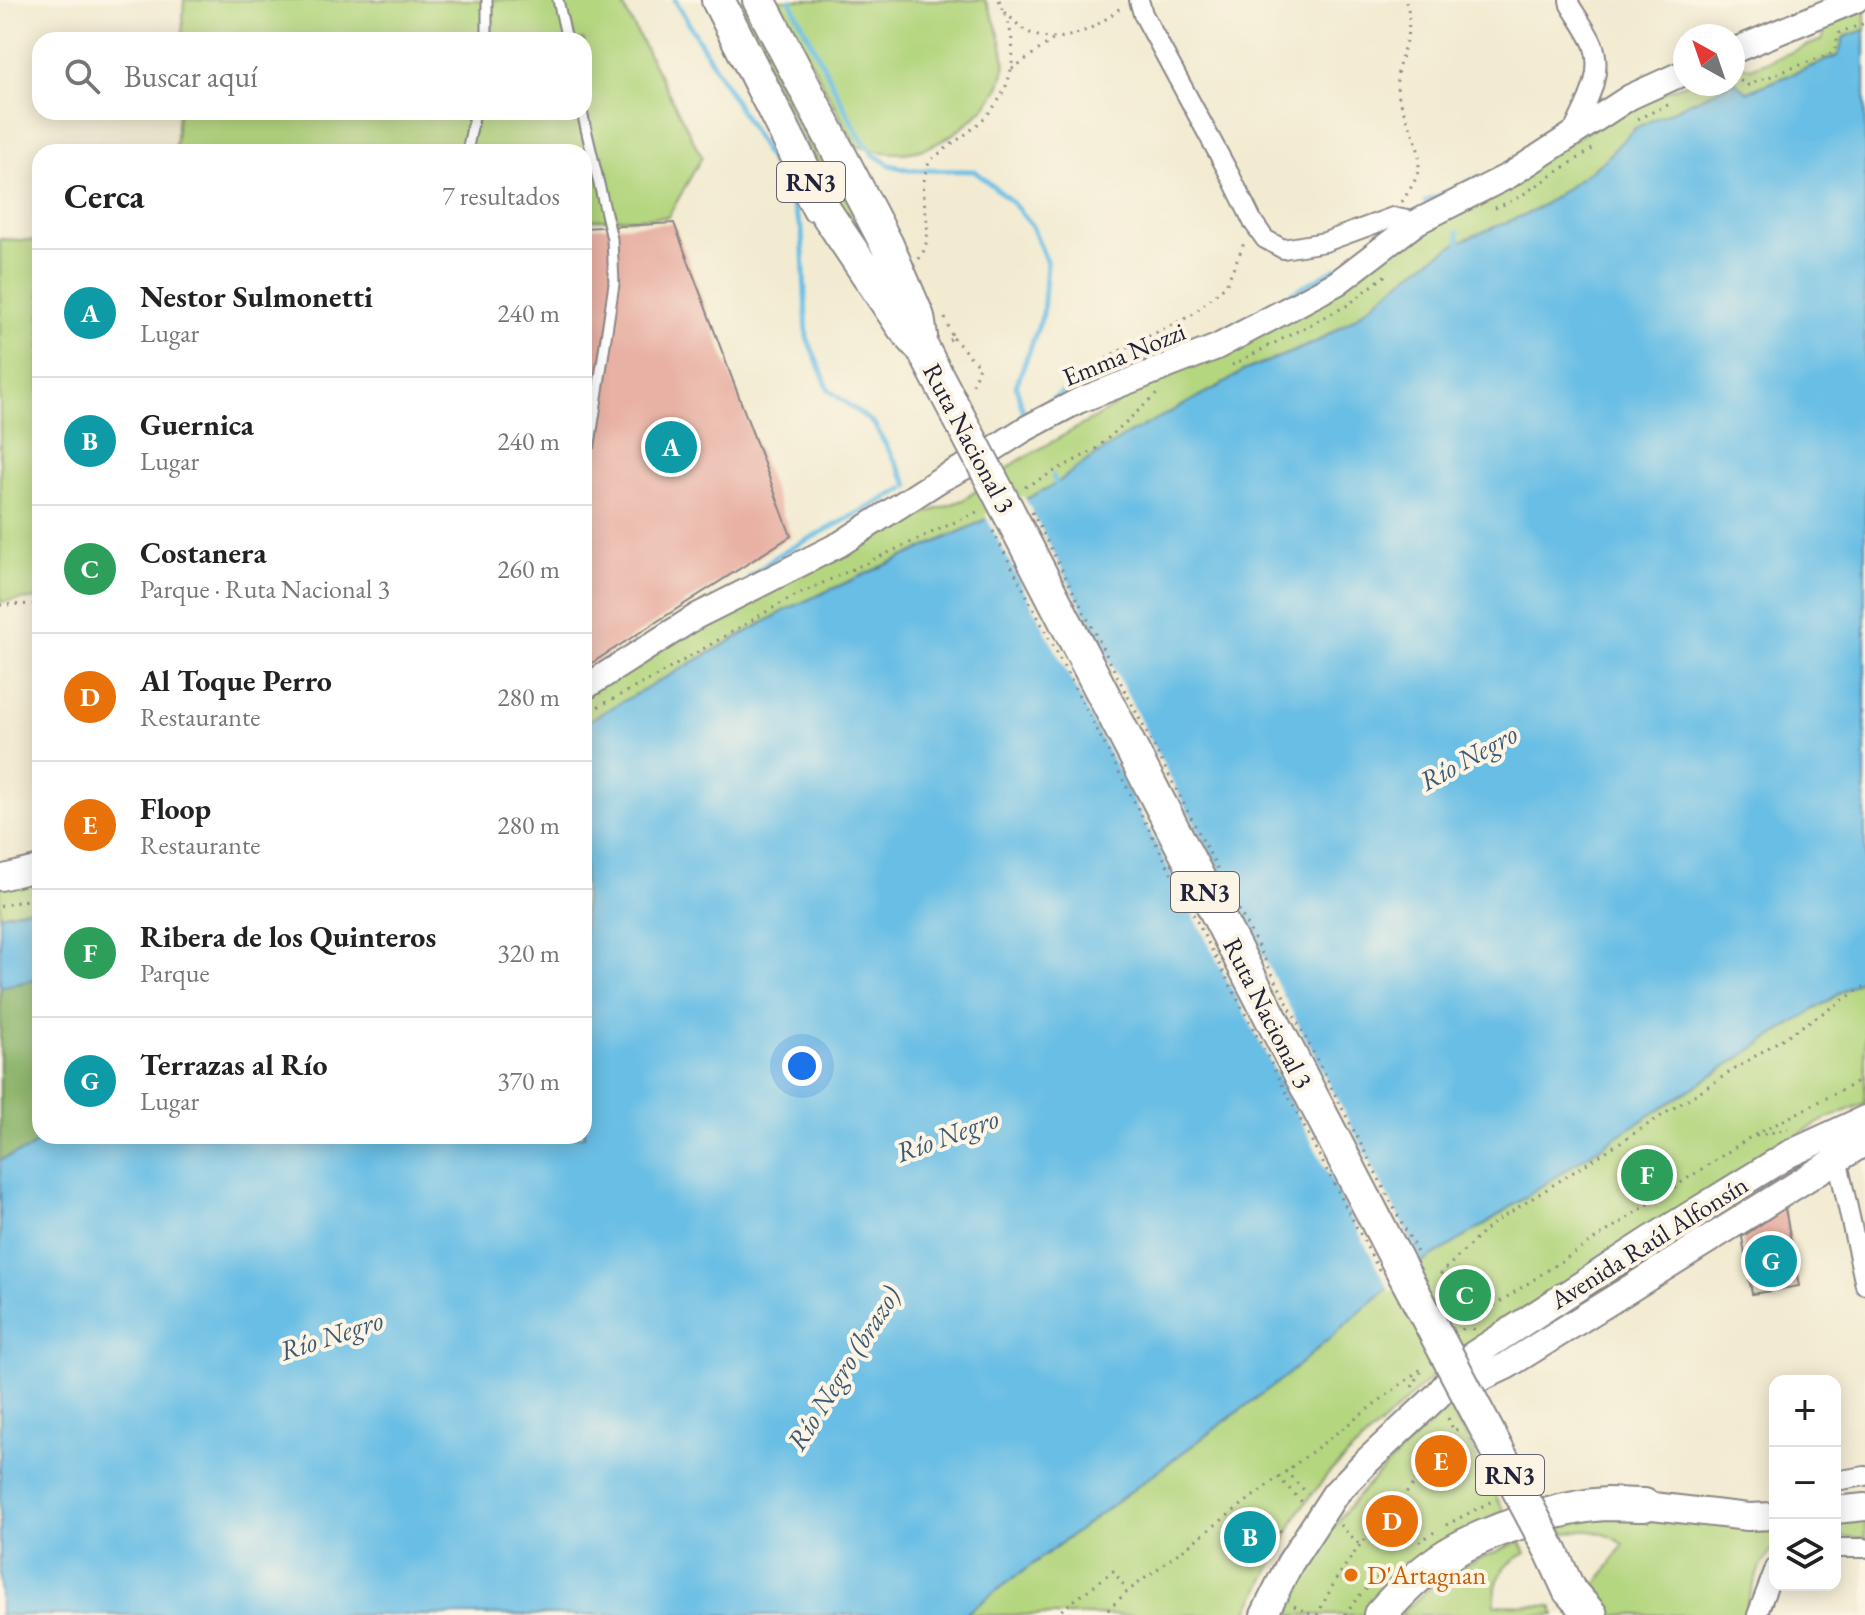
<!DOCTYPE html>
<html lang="es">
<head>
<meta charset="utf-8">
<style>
  :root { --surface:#fff; --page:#f6f6f6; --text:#222; --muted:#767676; --line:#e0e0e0; --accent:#d1495b }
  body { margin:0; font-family:"EB Garamond",serif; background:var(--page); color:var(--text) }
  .controls { position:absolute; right:24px; bottom:24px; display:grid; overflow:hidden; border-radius:16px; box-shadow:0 4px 20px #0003 }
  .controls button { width:72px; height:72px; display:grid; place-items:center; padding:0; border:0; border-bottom:2px solid var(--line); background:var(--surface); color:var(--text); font:40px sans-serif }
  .compass { position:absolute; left:1673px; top:24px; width:72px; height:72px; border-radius:50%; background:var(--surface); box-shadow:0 4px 20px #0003; rotate:320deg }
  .you { position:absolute; left:802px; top:1066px; width:28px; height:28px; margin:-20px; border:6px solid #fff; border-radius:50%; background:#1a73e8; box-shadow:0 0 0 12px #1a73e833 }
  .badge { display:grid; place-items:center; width:52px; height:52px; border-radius:50%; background:var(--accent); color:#fff; font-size:26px; font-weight:700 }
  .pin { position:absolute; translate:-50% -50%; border:4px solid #fff; box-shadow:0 2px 8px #0006 }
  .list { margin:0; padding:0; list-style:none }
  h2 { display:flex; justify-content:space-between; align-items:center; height:104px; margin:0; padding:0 32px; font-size:34px }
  h2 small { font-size:26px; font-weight:400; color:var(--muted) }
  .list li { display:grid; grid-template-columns:52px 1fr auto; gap:24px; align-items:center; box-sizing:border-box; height:128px; padding:0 32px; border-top:2px solid var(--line) }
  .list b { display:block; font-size:30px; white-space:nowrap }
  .list p { margin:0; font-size:26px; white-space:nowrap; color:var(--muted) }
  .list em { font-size:26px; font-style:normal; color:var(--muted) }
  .icon { flex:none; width:44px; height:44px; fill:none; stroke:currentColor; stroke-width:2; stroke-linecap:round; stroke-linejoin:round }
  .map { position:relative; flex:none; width:1865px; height:1615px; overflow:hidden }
  .search { position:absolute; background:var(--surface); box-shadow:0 4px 20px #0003; left:32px; top:32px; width:560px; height:88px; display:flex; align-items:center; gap:20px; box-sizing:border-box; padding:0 28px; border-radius:24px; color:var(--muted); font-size:30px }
  .panel { position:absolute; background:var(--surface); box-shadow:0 4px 20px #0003; left:32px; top:144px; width:560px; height:1000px; border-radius:24px }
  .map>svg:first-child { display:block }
  .green { fill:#b4d67f; stroke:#6b7c5d; stroke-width:2 }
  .forest { fill:#8fb76e; stroke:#586c54; stroke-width:2 }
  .water { fill:#69bee5; stroke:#467090; stroke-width:2 }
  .pier { fill:#f2ebd1 }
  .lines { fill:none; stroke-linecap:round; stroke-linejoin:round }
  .stream { stroke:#69bee5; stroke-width:5 }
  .building { fill:#e8b1a4 }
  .service-casing { stroke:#8a8686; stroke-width:13 }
  .minor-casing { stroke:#8a8686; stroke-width:22 }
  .tertiary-casing { stroke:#8a8686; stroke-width:28 }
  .secondary-casing { stroke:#8a8686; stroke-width:30 }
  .trunk-casing { stroke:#8a8686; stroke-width:36 }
  .path { stroke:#8a8686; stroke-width:3; stroke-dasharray:2 6; stroke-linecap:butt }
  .service { stroke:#fff; stroke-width:9 }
  .minor { stroke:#fff; stroke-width:18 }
  .tertiary { stroke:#fff; stroke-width:24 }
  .secondary { stroke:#fff; stroke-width:26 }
  .trunk { stroke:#fff; stroke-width:32 }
  .trunk-bridge-casing { stroke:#8a8686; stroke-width:36; stroke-linecap:butt }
  .path-bridge { stroke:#8a8686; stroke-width:3; stroke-dasharray:2 6; stroke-linecap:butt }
  .trunk-bridge { stroke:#fff; stroke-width:32 }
  .food-dot { fill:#e8710a; stroke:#fcf5e5; stroke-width:3 }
  .labels { text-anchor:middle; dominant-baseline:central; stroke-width:8; stroke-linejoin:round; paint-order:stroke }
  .shield { fill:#fcf5e5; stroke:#63616e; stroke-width:2 }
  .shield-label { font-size:24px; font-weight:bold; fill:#22223b }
  .street-label { font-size:26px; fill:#22223b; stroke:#fcf5e5 }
  .food-label { font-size:26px; fill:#c56008; stroke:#fcf5e5; text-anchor:start }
  .water-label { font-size:28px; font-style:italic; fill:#3b5976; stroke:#fcf5e5 }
</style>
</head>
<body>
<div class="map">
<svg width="1865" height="1615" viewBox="0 0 1865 1615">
  <rect width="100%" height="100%" fill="#fcf5e5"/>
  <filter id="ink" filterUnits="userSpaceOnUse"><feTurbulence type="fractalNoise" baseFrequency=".0125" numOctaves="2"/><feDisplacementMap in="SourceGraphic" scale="16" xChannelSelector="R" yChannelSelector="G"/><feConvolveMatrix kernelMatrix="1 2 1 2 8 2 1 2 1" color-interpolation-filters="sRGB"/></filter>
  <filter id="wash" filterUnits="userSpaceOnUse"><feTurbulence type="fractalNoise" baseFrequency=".006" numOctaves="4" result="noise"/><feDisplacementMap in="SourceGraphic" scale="32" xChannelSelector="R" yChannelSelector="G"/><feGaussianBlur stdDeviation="1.8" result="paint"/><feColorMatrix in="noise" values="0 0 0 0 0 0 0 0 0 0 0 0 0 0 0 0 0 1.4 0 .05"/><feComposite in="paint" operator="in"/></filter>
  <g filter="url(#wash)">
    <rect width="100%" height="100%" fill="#f2ebd1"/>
    <path class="green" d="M184 0H620L702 157 668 217 584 220V152H175L178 112H584V40H182Z
      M732 0H746L882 261 866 257Z
      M778 0H985C994 18 1007 50 1004 71 999 105 948 144 916 151 895 156 876 151 856 146Z
      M1865 9V30L1844 37 1839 55 1747 92 1735 82H1733V62L1751 68 1822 40 1827 23Z
      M1685 84H1730L1635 128 1601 163 1552 199 1533 211 1459 242 1437 255 1407 276 1355 318 1314 343 1243 371 1225 383 1125 436 1075 469 1056 484 968 528 790 608 584 723V693L840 544 963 500 1018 461 1114 407 1125 388 1429 223 1635 104Z
      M0 239 40 241V598L0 602Z
      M40 877V906L0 915V887Z
      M1865 977V1103L1824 1120 1772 1150 1450 1360 1330 1472 1300 1510 1246 1615H964L1286 1376 1404 1274 1487 1223 1591 1153Z
      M1450 1407 1504 1511 1435 1549 1368 1609 1364 1615H1284C1303 1576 1324 1537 1352 1503 1381 1469 1416 1437 1450 1407Z
      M1604 1515 1775 1523V1544L1759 1569 1743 1615H1614L1594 1588 1624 1544C1603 1531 1587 1527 1563 1534L1559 1526Z
      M1865 1515V1538L1835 1537V1518Z
      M1520 1541 1526 1553C1502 1565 1494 1578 1495 1605L1552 1606 1555 1615H1399L1445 1574Z"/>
    <path class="forest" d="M40 979V1136H47L27 1150 0 1160V987Z"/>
    <path class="water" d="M1865 30V977L1591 1153 1487 1223 1404 1274 1286 1376 964 1615H0V1160L27 1150 47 1136H584V723L790 608 968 528 1056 484 1075 469 1125 436 1225 383 1243 371 1315 343 1355 318 1407 276 1437 255 1459 242 1533 211 1552 199 1601 163 1635 128 1730 84H1733L1735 81 1747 92 1838 56 1844 37Z
      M40 906V979L0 987V915Z"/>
    <path class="pier" d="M1024 496 1424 1266 1407 1277 1390 1292 985 515Z"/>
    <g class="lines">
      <path class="stream" d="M675 0 784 184 802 230 807 337 829 390 874 424 909 486
        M790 0 858 134 873 154 890 165 910 170 975 171 1012 202 1032 226 1047 263 1043 314 1016 386 1025 418
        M1425 202 1478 178
        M1458 232 1459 242
        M1036 410 1076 383 1207 339 1337 268
        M1053 476 1056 484
        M750 577 780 554 904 489"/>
    </g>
    <g id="blocks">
      <path class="building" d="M674 223 791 536 584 668V228Z
        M1785 1208 1799 1286 1752 1294 1742 1237Z"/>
    </g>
  </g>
  <g filter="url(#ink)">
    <use href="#blocks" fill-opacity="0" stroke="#8a8686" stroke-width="2"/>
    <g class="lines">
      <g class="service-casing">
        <path id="service" d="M558 0 567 40
          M487 40V0
          M582 112 612 239 614 284 590 444 584 448
          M467 152 475 112
          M806 188 797 192 809 215"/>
      </g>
      <g class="minor-casing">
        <path id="minor" d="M1139 0 1143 14 1230 175 1253 222 1265 239 1283 249 1325 242 1393 217 1417 222
          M1569 0 1570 5C1577 17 1587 30 1593 44 1605 76 1584 107 1571 136
          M1833 1153 1837 1158 1865 1285
          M1835 1481 1865 1476
          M1835 1548H1865
          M1757 1615 1775 1568"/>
      </g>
      <g class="tertiary-casing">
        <path id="tertiary" d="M1733 51 1856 0
          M584 688 697 616 840 544 941 479 970 464 1025 429 1078 401 1217 347 1337 283 1417 222 1510 175 1630 97 1685 72
          M0 878 40 868"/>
      </g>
      <g class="secondary-casing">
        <path id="secondary" d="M1447 1385 1472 1382 1506 1366 1865 1142
          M1644 1505 1748 1517 1775 1516
          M1835 1510 1865 1507
          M1264 1615 1290 1563 1335 1494 1365 1463 1437 1396 1467 1359 1666 1230 1789 1154 1865 1119"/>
      </g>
      <g class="trunk-casing">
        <path id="trunk" d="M718 0 825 211 903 327 924 351
          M759 0 887 245 918 317 921 336
          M1007 509 1404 1274
          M1569 1590 1591 1615
          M1380 1615C1398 1595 1416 1576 1438 1561 1477 1533 1561 1506 1607 1504 1620 1504 1632 1505 1644 1505"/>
      </g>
      <path class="path" d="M1005 12C1014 21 1023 31 1035 35 1065 45 1099 27 1121 7
        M1012 69 1054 39
        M1733 77 1748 85 1834 52 1839 33 1865 23
        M1695 92 1712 84
        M1637 119 1670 104
        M1402 202C1409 190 1419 178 1419 163 1421 136 1395 107 1397 79 1399 53 1417 26 1405 0
        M1495 208 1516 199 1594 148
        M919 259C921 255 924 252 925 247 934 220 914 193 930 161 947 146 969 134 985 117 1018 83 1020 42 999 0
        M945 318 953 338 947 341
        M953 338 979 366 972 388
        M1232 365 1348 305 1387 274
        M1096 371 1109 356 1192 315 1226 285 1245 241
        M1025 487 1096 449 1158 393
        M0 605 40 604
        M584 714 655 677 790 598 979 511
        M0 906 40 897
        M1756 1136 1788 1129
        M1462 1330 1469 1322 1749 1138 1865 1078
        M1474 1330 1441 1273 1492 1224 1865 986
        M1412 1387 1422 1370
        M1448 1418 1454 1431 1459 1428
        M1285 1471 1308 1494
        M1278 1477 1302 1502
        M1269 1518 1282 1533
        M1340 1525 1360 1545
        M1446 1525 1496 1499
        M1419 1542 1436 1531
        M1294 1606 1312 1615
        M1055 1615 1113 1571 1127 1589
        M1102 1615 1128 1591 1152 1573 1425 1366
        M1317 1615 1338 1576 1360 1545 1410 1489 1436 1450 1431 1441
        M1345 1615 1360 1595 1386 1570"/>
      <use href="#service" class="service"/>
      <use href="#minor" class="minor"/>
      <use href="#tertiary" class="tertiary"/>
      <use href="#secondary" class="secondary"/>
      <use href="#trunk" class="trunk"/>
      <g class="trunk-bridge-casing">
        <path id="trunk-bridge" d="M924 351 1007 509
          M1404 1274 1552 1553 1569 1590"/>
      </g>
      <path class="path-bridge" d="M1032 512 1418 1254
        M993 531 1380 1272"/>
      <use href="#trunk-bridge" class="trunk-bridge"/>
    </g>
  </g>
  <circle class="food-dot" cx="1351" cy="1575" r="8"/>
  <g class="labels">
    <g class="shield">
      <rect x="777" y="162" width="68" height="40" rx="6"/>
      <rect x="1171" y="872" width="68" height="40" rx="6"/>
      <rect x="1476" y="1455" width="68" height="40" rx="6"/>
    </g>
    <g class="shield-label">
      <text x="811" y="182">RN3</text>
      <text x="1205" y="892">RN3</text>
      <text x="1510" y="1475">RN3</text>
    </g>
    <g class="street-label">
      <text transform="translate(1124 354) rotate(-22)">Emma Nozzi</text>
      <text transform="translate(969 438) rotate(62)">Ruta Nacional 3</text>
      <text transform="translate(1268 1013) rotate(63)">Ruta Nacional 3</text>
      <text transform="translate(1649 1242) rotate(-32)">Avenida Raúl Alfonsín</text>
    </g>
    <g class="food-label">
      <text x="1367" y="1575">D'Artagnan</text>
    </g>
    <g class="water-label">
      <text transform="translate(1468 757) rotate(-29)">Río Negro</text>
      <text transform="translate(947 1135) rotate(-20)">Río Negro</text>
      <text transform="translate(331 1335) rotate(-18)">Río Negro</text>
      <text transform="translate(843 1368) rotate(-58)">Río Negro (brazo)</text>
    </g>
  </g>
</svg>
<div class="controls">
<button>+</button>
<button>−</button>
<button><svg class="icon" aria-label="layers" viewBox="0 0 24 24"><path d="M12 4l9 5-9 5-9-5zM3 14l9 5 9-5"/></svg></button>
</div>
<svg class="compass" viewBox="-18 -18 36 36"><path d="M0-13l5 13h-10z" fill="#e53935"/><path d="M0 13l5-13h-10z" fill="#767676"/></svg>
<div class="you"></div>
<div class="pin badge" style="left:671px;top:447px;background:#0f9aa8">A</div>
<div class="pin badge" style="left:1250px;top:1537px;background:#0f9aa8">B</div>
<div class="pin badge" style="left:1465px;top:1295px;background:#2e9e5b">C</div>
<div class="pin badge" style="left:1392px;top:1521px;background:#e8710a">D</div>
<div class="pin badge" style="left:1441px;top:1461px;background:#e8710a">E</div>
<div class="pin badge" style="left:1647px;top:1175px;background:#2e9e5b">F</div>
<div class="pin badge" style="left:1771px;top:1261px;background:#0f9aa8">G</div>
<div class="search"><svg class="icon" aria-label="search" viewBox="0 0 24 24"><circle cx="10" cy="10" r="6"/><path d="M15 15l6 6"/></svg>Buscar aquí</div>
<section class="panel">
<h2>Cerca<small>7 resultados</small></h2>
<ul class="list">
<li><span class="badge" style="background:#0f9aa8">A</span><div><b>Nestor Sulmonetti</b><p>Lugar</p></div><em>240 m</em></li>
<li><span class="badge" style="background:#0f9aa8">B</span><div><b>Guernica</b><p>Lugar</p></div><em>240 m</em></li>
<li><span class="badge" style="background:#2e9e5b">C</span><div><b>Costanera</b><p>Parque · Ruta Nacional 3</p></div><em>260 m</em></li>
<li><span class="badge" style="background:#e8710a">D</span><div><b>Al Toque Perro</b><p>Restaurante</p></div><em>280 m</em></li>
<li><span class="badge" style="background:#e8710a">E</span><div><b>Floop</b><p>Restaurante</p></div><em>280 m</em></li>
<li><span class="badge" style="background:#2e9e5b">F</span><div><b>Ribera de los Quinteros</b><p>Parque</p></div><em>320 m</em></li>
<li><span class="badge" style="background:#0f9aa8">G</span><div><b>Terrazas al Río</b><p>Lugar</p></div><em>370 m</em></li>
</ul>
</section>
</div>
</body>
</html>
